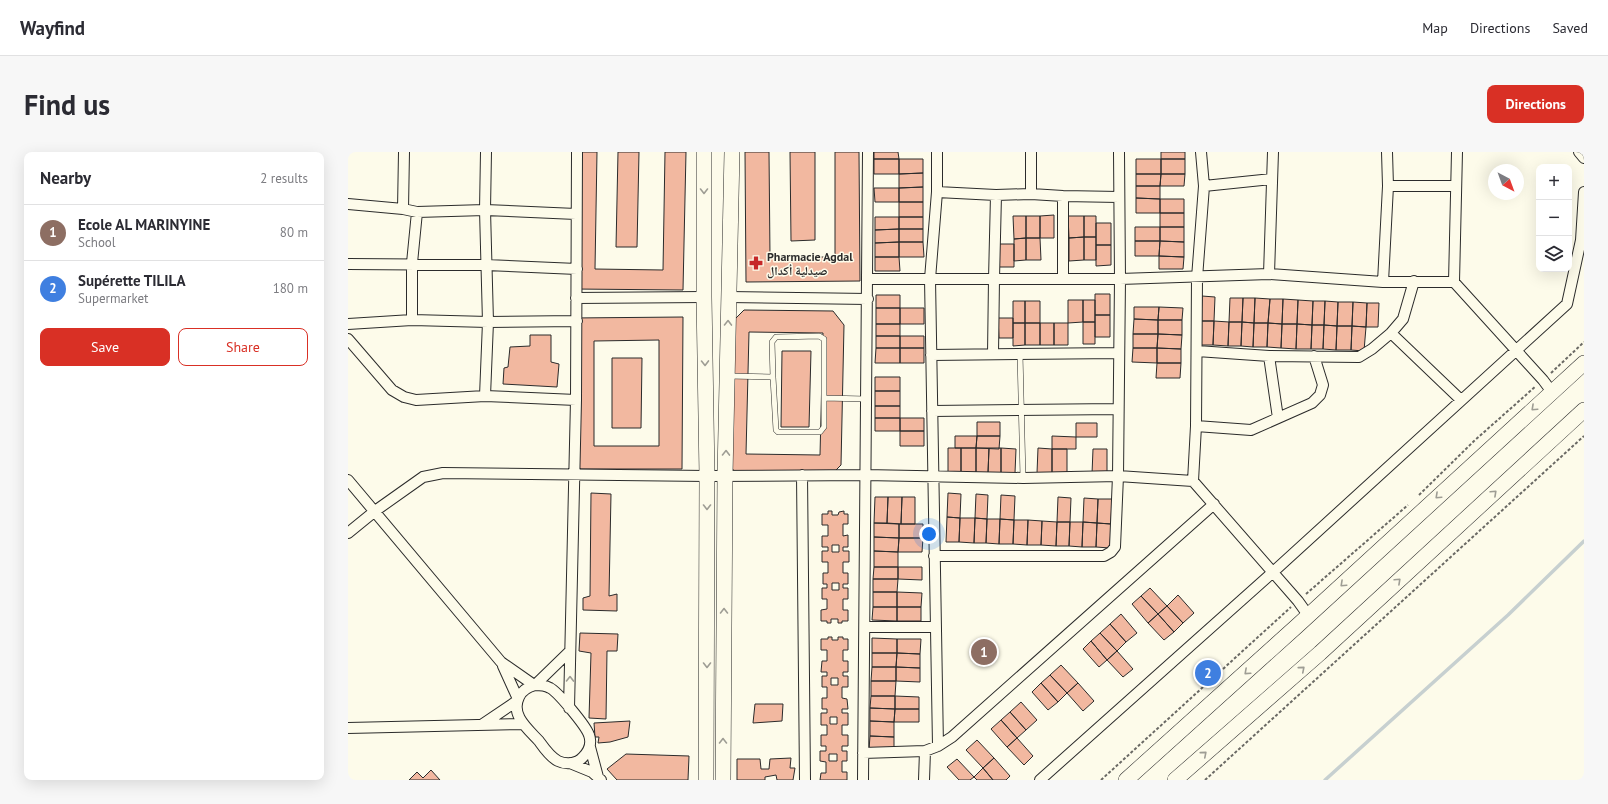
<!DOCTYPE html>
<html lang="en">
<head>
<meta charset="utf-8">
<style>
  :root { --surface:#fff; --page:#f7f7f7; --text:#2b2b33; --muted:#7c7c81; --line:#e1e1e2; --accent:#d93025 }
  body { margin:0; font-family:"PT Sans","Noto Naskh Arabic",sans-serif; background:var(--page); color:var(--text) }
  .controls { position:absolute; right:12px; top:12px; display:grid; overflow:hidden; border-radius:8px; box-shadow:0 4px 16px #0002 }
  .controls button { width:36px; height:36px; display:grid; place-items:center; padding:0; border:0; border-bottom:1px solid var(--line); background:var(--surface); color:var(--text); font:20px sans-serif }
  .compass { position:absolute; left:1140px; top:12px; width:36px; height:36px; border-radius:50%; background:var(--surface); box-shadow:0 4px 16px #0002; rotate:139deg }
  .you { position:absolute; left:581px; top:382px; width:14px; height:14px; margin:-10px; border:3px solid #fff; border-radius:50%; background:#1a73e8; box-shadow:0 0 0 6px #1a73e833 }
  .badge { display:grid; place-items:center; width:26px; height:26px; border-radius:50%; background:var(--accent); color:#fff; font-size:13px; font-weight:700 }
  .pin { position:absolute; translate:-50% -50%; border:2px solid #fff; box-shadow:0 1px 4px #0006 }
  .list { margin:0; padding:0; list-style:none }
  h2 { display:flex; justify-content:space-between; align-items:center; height:52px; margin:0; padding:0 16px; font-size:17px }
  h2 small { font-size:13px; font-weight:400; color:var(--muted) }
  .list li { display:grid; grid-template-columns:26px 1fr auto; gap:12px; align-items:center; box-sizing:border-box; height:56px; padding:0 16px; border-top:1px solid var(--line) }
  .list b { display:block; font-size:15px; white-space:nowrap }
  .list p { margin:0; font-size:13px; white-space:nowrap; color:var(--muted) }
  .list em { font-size:13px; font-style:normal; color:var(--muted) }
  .actions { display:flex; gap:8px; padding:12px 16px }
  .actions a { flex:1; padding:9px 0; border:1px solid var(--accent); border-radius:8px; text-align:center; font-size:14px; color:var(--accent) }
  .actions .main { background:var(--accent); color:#fff }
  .icon { flex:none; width:22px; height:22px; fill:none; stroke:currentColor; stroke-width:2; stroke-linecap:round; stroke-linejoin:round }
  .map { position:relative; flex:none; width:1236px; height:628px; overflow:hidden; border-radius:8px }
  header { display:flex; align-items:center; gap:24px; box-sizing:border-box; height:56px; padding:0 20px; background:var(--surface); border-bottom:1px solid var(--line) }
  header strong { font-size:19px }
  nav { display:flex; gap:22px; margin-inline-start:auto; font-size:14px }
  .intro { display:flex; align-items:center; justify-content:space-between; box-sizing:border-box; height:96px; padding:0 24px }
  h1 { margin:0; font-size:28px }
  .button { padding:10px 18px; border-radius:8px; background:var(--accent); color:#fff; font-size:14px; font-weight:700 }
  main { display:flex; gap:24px; padding:0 24px }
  aside { flex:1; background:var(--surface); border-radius:8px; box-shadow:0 4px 16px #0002 }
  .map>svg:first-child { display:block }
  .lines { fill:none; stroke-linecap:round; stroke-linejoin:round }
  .stream { stroke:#c7d0d0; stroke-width:3.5 }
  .building { fill:#f2b8a0; stroke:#2b2b2b; fill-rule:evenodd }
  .lane-casing { stroke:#2b2b2b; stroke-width:6 }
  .street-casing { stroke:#2b2b2b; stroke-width:12 }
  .secondary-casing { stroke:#2b2b2b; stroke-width:16 }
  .path { stroke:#6a6964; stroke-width:2; stroke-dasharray:3 2; stroke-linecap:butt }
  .lane { stroke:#fdfbea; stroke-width:5 }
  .street { stroke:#fdfbea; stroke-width:10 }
  .secondary { stroke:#fdfbea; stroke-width:15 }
  .oneway { stroke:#9e9d94 }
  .labels { text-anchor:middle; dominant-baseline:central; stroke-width:3; stroke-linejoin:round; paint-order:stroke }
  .poi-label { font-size:12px; font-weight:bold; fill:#2b2b2b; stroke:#fdfbea; text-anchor:start }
</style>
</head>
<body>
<header>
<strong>Wayfind</strong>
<nav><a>Map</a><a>Directions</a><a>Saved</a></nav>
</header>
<div class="intro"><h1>Find us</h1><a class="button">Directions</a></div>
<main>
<aside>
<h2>Nearby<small>2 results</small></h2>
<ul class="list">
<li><span class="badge" style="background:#8d6e63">1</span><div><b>Ecole AL MARINYINE</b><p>School</p></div><em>80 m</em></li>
<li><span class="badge" style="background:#3f7fe0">2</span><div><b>Supérette TILILA</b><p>Supermarket</p></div><em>180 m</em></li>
</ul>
<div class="actions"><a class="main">Save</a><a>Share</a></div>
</aside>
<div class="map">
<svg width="1236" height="628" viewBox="0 0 1236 628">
  <rect width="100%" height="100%" fill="#fdfbea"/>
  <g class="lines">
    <path class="stream" d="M977 628 1160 463 1236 389"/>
  </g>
  <path class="building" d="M228 0H249L247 117 315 118 317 0H338L335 138 226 137Z
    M270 0H291L289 95H268Z
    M397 0H421L422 105H487V0H511L512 129 398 130Z
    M442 0H467V88L443 89Z
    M526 0H550L551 7H526Z
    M813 0H837V7H813Z
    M526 7H551V22H526Z
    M551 7H575V21L551 22Z
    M788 7H813V22H788Z
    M813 7H837V22H813Z
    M575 21V35L551 36V22Z
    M788 22H813L812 34H788Z
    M813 22H837L836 34H812Z
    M788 34H812V47L788 46Z
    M575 35V50H551V36Z
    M526 36H551V50H527Z
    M788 46 812 47V61H788Z
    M812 47H836V61H812Z
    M551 50H575V65H551Z
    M812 61H836V75H812Z
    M706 63V86H692V64Z
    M665 64H678V86L666 87Z
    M678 64H692V86H678Z
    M720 64H736V85L721 86Z
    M736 64H748V85H736Z
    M527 65H551V77L527 78Z
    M551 65H575V77H551Z
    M748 71H763V93H748Z
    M787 75H812V89H787Z
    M812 75H836V90L812 89Z
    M551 77H575V90H551Z
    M551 77V90L527 91V78Z
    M736 85H748V108H736Z
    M736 85V108L721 109V86Z
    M678 86H692L693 108H678Z
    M678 86V108L666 109V87Z
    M787 89H812L811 104H787Z
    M812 89 836 90V105L811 104Z
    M551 90H575L576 105H551Z
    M551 90V105H527V91Z
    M651 92H666V115H651Z
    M748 93H763V113L748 114Z
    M811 104 836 105 835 117H811Z
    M527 105H551L552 119H527Z
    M747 142H762V163H747Z
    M528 143H552V156H528Z
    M854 144 867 145 866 169H853Z
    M882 146H895L894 170H881Z
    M895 146H907L906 171 894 170Z
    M907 146 922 147 920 171H906Z
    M922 147H935L934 172 920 171Z
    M935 147 950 148 949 172H934Z
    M720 148H735V170L720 171Z
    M735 148H747V170H735Z
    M950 148 965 149 964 173 949 172Z
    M665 149H677V171H665Z
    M677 149H692V171H677Z
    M965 149H977L976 173H964Z
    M977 149 990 150 989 174 976 173Z
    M990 150H1005L1004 174H989Z
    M1005 150 1019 151 1018 175 1004 174Z
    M1019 151H1031L1030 175H1018Z
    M786 155H811L810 168 786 167Z
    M811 155 835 156 834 168H810Z
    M528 156H552V172H528Z
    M552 156H576V172H552Z
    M396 158 485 159 496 173 493 313 483 323 391 322 380 314 382 172ZM401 180 475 181 472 303 398 302Z
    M747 163H762V185H747Z
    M335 165 334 317H223L224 166ZM311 188V294H246V189Z
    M650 166H665V186H651Z
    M786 167 810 168V182H785Z
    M810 168H834V183L810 182Z
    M853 169H866L865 193H852Z
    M866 169 881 170 880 194 865 193Z
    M735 170H747V192H735Z
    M881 170H894L893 194H880Z
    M894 170 906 171 905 195 893 194Z
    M665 171H677V193L665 194Z
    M677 171H692V193H677Z
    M692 171H706V193H692Z
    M706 171H720V193H706Z
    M906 171H920L919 195H905Z
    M920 171 934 172 933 196 919 195Z
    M528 172H552V184H528Z
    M934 172H949L948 197 933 196Z
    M949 172 964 173 963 197H948Z
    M964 173H976L975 197H963Z
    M976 173 989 174 988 198 975 197Z
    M989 174H1004L1003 198H988Z
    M1004 174 1018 175 1016 199 1003 198Z
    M785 182H810L809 196H785Z
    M810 182 834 183 833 197 809 196Z
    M182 183H203V210L211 212 209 235 155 232 156 216 160 215 162 195 182 194Z
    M528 184H552V196H528Z
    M552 184H576V196H552Z
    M528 196H552V211H527Z
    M552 196H576V211H552Z
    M785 196H809V211L784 210Z
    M809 196 833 197V211H809Z
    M434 199H463L461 275H433Z
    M264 206H294L293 276H264Z
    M809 211H833L832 226H808Z
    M527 225H552V239H527Z
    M527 239H552V254H527Z
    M527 254H552V266H527Z
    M527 266H552V279H527Z
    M552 266H576V279H552Z
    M629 270H652V284H629Z
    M728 271H749V285H728Z
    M552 279H576V294H552Z
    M607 284H629L628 296H607Z
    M629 284H652L651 297 628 296Z
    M704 284 728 285V297H704Z
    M600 296H613V320H600Z
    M613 296H628V321L613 320Z
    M628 296H641L640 321H628Z
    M641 296H653V321H640Z
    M653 296 668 297 667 321H653Z
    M690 296 704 297V321H689Z
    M704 297H719V321H704Z
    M745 297H759V322H744Z
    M243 341 263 342 261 444 269 442V459L235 458V446L242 444Z
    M600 341 613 342 612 366 599 365Z
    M628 342 640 343 639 367 627 366Z
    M653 343 667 344 666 368 652 367Z
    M527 345H540L539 371H526Z
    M540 345H554L553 372 539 371Z
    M554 345H567V372H553Z
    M710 345 723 346 722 370H709Z
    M736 346 750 347 749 371 735 370Z
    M750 347H764L763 372 749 371Z
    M480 359H484V363H490L491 360 496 359V362H500V372H495V384L500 383V395H495V399H501V410H495V421H500V432H495V436H500V447H495V458H500V469H494V471H490V467H483V471H479V469H473V458L479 457V447H474V436H479V432H475V421H480V410H474V399H480V395H474V384H480V373H474V362H480ZM484 393H491V400H484ZM484 431H491V438H484Z
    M599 365 612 366 611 390H598Z
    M612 366H627L626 391 611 390Z
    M627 366 639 367 638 391H626Z
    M639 367H652L651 392 638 391Z
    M652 367 666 368 665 392H651Z
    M666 368H680L679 393 665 392Z
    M680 368 694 369 693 393H679Z
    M694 369 709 370 708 394 693 393Z
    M709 370H722L721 394H708Z
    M722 370H735L734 395 721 394Z
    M735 370 749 371 748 395H734Z
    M526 371 551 372V386L526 385Z
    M749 371 763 372 762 396 748 395Z
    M551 372H575V386H551Z
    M526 385 551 386 550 400 526 399Z
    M551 386H575L574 400H550Z
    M526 399 550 400V415H526Z
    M526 415H550V427H525Z
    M550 415H574V428L550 427Z
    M525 427H550L549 440H525Z
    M802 436 819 454 810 462 793 444Z
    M525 440H549V455H525Z
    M549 440 574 441 573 455H549Z
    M830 443 846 461 835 471 819 454Z
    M793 444 810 462 800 471 784 452Z
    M819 454 835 471 826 480 810 462Z
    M525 455H549V469L524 468Z
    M549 455H573V469H549Z
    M773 462 789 481 778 490 762 472Z
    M810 462 826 480 816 488 800 471Z
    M762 472 778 490 769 499 752 481Z
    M232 481 270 482 269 499H259L258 567 241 566 243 501 231 499Z
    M752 481 769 499 759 508 743 489Z
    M480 485H484V488H490V485H495V487H500V498H495V509H500V520H495V524H500V535H494V546L499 547 500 557H494V561H500V573H494V583H500V594H494V599H499V609H494V620H499V628H472L473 621H478V610L472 609V599H478V594H473V583H479V573H473V561H479V557H474V546H479V535H474V524H479V520H473L474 509H479V498H473V487H480ZM483 526H490V533H483ZM482 565H489V572H482ZM481 602H489V609H481Z
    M524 486 549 487V501H524Z
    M549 487H573L572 502 549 501Z
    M743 489 759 508 751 515 735 497Z
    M769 499 785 517 775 525 759 508Z
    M524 501H549L548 515H524Z
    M549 501 572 502V516L548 515Z
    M713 513 730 531 719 541 702 523Z
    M524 515H548V529H523Z
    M548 515 572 516V530L548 529Z
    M702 523 719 541 710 550 693 531Z
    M523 529H548L547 544H523Z
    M693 531 710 550 700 558 684 540Z
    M730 531 746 549 735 559 719 541Z
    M523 544H547V557L522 556Z
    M547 544 571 545V557H547Z
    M673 550 689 568 678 578 662 560Z
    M407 552H435L434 569 405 571Z
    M522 556 547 557 546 570 522 569Z
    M547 557H571V570H546Z
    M662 560 678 578 669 586 653 568Z
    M653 568 669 586 659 595 643 577Z
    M282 569 280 585 262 590 250 591 251 585H247L246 571Z
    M522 569 546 570V585L522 584Z
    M522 584 546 585V598H521Z
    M669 586 685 604 676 613 659 595Z
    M629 588 646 606 635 616 618 598Z
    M278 602 341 604 340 628H269L259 617Z
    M443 606 442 616H447L445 628H429L428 623 417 625V628H389V607H412L413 617H421L422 607Z
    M646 606 662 624 658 628H645L635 616Z
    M609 607 626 625 622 628H611L599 615Z
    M635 616 645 628H629L626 625Z
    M83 618 92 628H61L69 620 75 626Z"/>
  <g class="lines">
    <g class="lane-casing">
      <path id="lane" d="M672 202 675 326
        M381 224 425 225 424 190 428 185 471 184 476 187V275L472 280H430L428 278 425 225
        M476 246 518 247"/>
    </g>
    <g class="street-casing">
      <path id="street" d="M589 0V40L582 127 590 594
        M683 0V42
        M1231 0 1236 6
        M856 34 924 27
        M1040 34H1108
        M589 40 648 43 683 42 715 44 771 45
        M0 52 55 57 69 60 137 58 228 62
        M55 57 56 0
        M0 112 138 113 229 117
        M921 122 925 0
        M520 127H772L921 122 1035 130H1106L1109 0
        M715 127V44
        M1035 130 1040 34 1039 0
        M1106 130 1195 228 1204 240
        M381 145 520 147
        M228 146 356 145
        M64 168V111L69 60
        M0 172 64 168 140 170 229 169
        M1043 181 1113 248
        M0 187 44 238 56 245 68 248 137 244 228 248
        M849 199 921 204 1011 205 1024 197 1043 181 1055 167 1066 129
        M645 202 646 127 648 43
        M583 203 771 201
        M921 204 930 266
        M137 244 140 170 137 58 138 0
        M584 259 770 257
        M848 274 903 278 964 251 972 243 975 233 966 204
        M454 323 457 628
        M0 328 153 510 186 533
        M845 329 950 449 960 463
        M0 381 27 359 75 325 95 321 359 324 517 323 675 326 770 324 845 329 848 274 849 126 856 34 853 0
        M586 404H756L763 400 767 395 770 324 772 127 771 0
        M517 475H588
        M155 514 170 547
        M187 533C193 533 197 533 202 536 210 540 238 574 241 583 244 591 241 599 235 605 229 612 218 613 210 609 202 605 196 596 191 589 180 577 162 563 171 545 174 538 180 535 187 533Z
        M187 533 222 499
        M221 556 228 248 229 0
        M135 572 169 549
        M0 576 175 572
        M242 595 250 625
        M515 601 577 599 590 594 604 585 866 352
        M222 611 244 620 253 628
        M515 628 520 0
        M576 628 577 599
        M692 628 924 421 1219 152 1233 88 1236 40"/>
    </g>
    <g class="secondary-casing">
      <path id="secondary" d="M356 0V145L359 324 358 628
        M375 628 377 323 384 0
        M778 628 949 474 1236 211
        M827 628 972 501 1236 258"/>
    </g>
    <path class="path" d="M1203 221 1236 190
      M1071 343 1126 289 1188 234
      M958 442 1060 353
      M753 628 943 455
      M857 628 1236 284"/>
    <use href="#lane" class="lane"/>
    <use href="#street" class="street"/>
    <use href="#secondary" class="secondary"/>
  </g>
  <defs><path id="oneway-chevron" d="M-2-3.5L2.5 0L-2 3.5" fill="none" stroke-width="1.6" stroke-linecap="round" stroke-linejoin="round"/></defs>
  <g class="oneway">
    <use href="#oneway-chevron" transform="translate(356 39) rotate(90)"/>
    <use href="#oneway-chevron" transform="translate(380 171) rotate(-89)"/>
    <use href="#oneway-chevron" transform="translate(357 211) rotate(89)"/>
    <use href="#oneway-chevron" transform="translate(1186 256) rotate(137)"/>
    <use href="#oneway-chevron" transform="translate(378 301) rotate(-89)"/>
    <use href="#oneway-chevron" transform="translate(1146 341) rotate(-43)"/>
    <use href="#oneway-chevron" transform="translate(1090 344) rotate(137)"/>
    <use href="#oneway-chevron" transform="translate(359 355) rotate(90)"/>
    <use href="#oneway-chevron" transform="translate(1050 429) rotate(-43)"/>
    <use href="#oneway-chevron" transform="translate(995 432) rotate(137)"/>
    <use href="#oneway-chevron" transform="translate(376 459) rotate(-90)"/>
    <use href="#oneway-chevron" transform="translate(359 513) rotate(90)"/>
    <use href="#oneway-chevron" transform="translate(954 517) rotate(-41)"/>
    <use href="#oneway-chevron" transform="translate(899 520) rotate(138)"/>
    <use href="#oneway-chevron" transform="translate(222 527) rotate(-89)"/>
    <use href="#oneway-chevron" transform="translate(375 589) rotate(-90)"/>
    <use href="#oneway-chevron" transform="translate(856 602) rotate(-41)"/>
  </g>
  <defs>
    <g id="pharmacy-bare" transform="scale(1.08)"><path d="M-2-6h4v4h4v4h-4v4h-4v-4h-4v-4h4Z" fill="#c62828" stroke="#fdfbea" stroke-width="2.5" paint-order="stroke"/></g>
  </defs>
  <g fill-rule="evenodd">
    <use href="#pharmacy-bare" x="408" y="111"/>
  </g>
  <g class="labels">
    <g class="poi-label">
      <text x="419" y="104">Pharmacie Agdal<tspan x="419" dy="14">صيدلية أكدال</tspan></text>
    </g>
  </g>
</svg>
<div class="controls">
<button>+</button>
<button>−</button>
<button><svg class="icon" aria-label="layers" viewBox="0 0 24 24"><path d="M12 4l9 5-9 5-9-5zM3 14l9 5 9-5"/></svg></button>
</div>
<svg class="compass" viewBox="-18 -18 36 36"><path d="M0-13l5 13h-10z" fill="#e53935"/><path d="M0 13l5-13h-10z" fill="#7c7c81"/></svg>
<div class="you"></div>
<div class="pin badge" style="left:636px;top:500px;background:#8d6e63">1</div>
<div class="pin badge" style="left:860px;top:521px;background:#3f7fe0">2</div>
</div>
</main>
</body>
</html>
